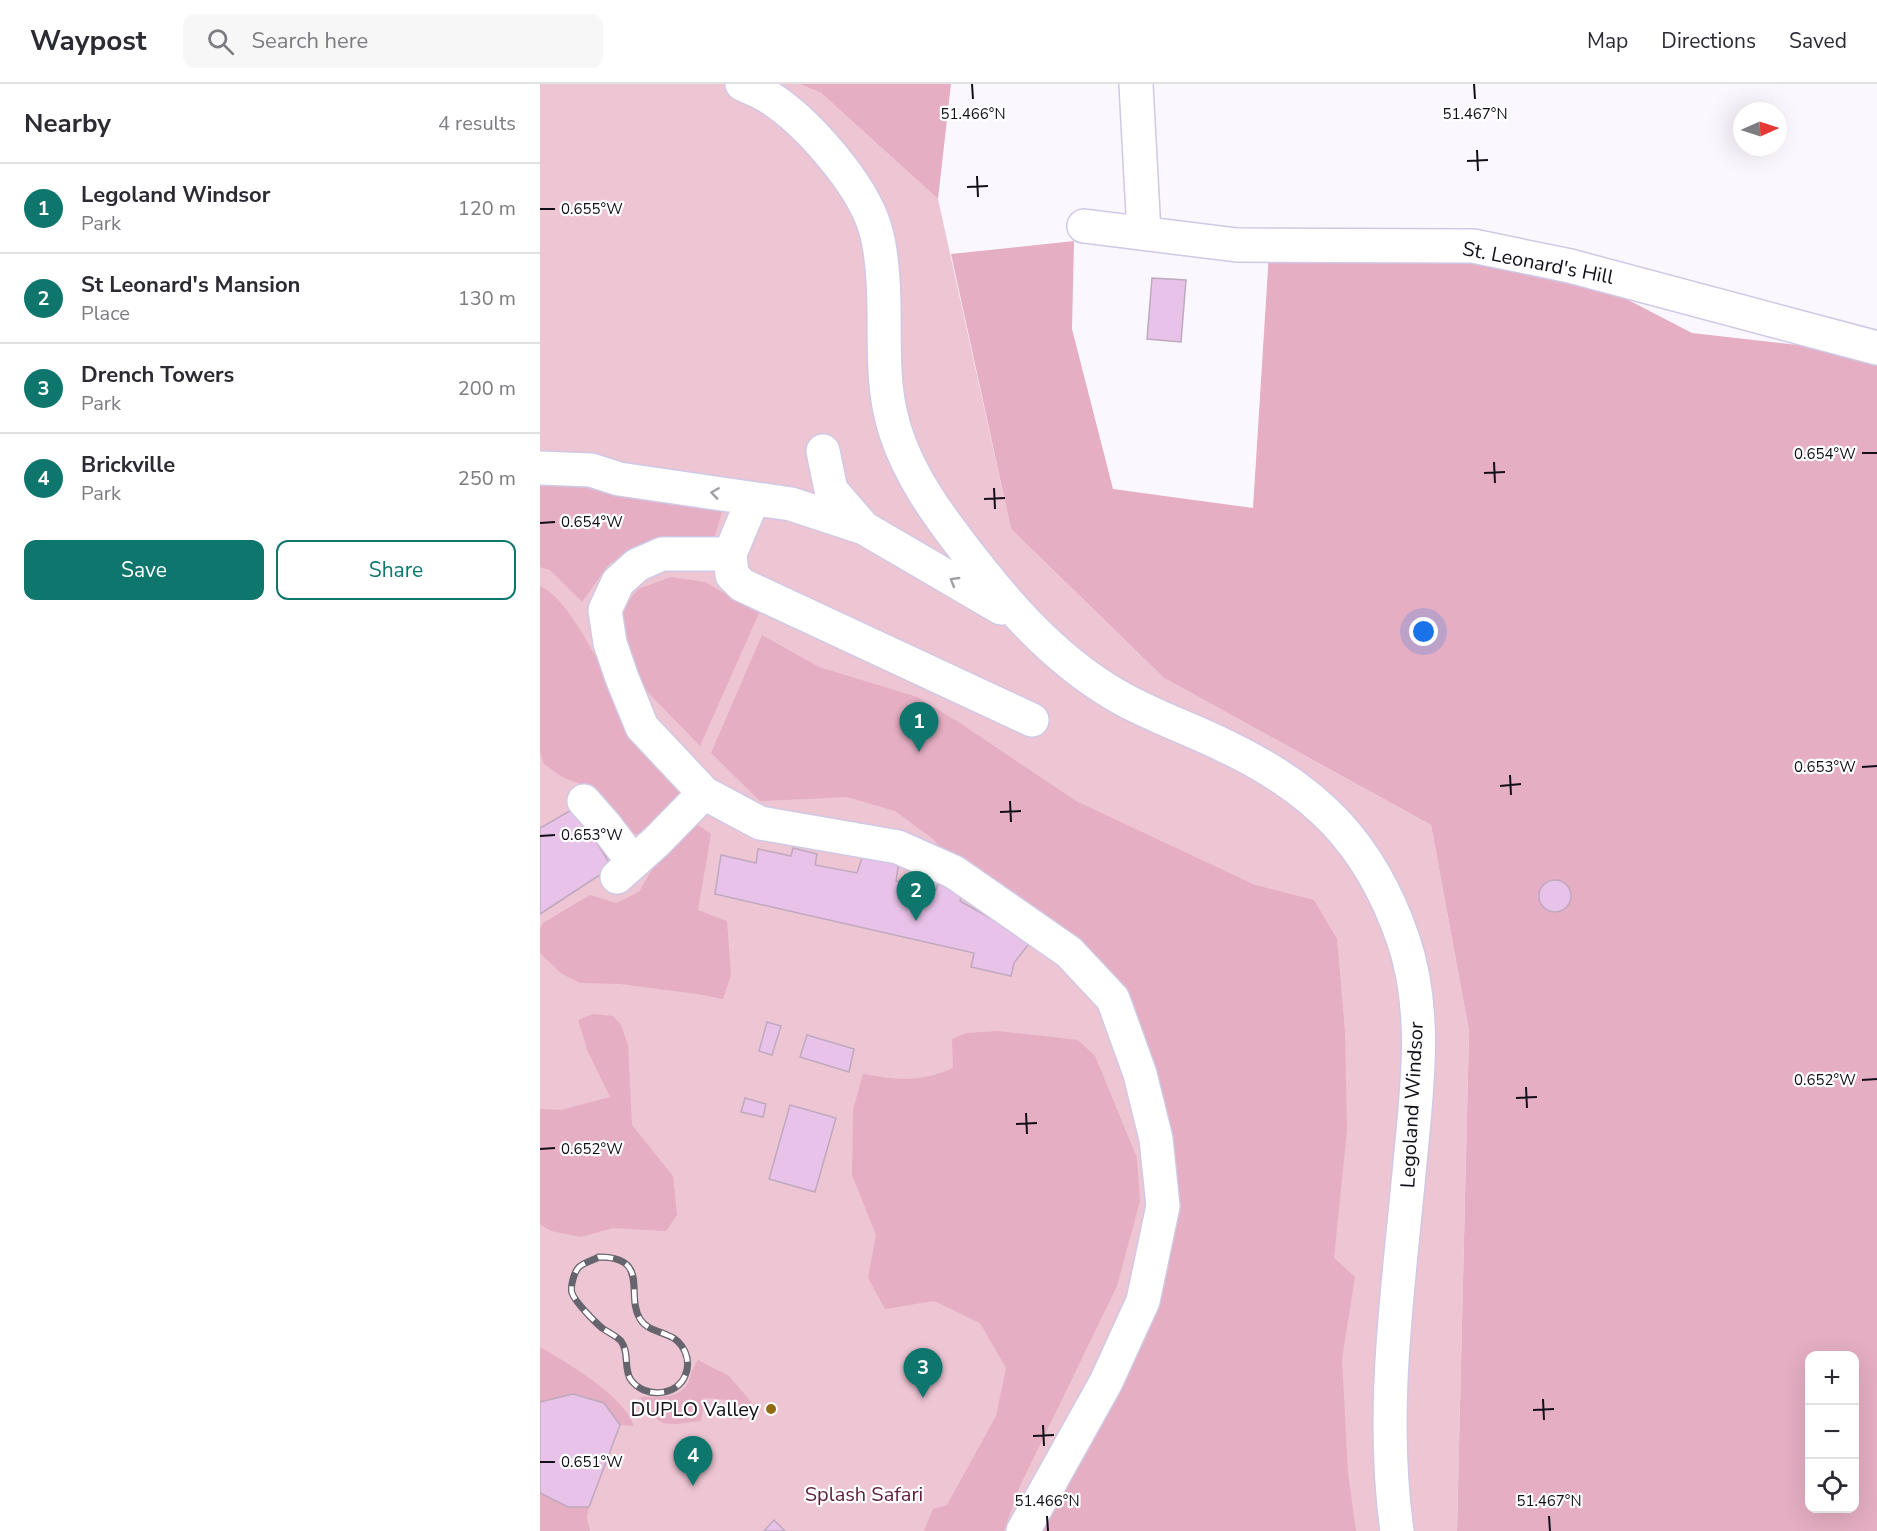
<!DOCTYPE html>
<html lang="en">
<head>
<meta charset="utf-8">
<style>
  :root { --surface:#fff; --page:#f7f7f7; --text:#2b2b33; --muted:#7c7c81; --line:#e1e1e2; --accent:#0f766e }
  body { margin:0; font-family:"Nunito Sans",sans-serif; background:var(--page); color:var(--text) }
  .controls { position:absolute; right:18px; bottom:18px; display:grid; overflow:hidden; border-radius:12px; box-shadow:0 6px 24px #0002 }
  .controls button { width:54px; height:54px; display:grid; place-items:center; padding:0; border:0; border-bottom:2px solid var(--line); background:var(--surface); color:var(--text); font:30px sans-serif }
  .compass { position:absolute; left:1193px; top:18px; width:54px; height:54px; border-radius:50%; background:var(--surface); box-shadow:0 6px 24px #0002; rotate:87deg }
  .you { position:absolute; left:884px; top:548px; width:21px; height:21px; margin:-15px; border:4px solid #fff; border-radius:50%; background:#1a73e8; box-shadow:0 0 0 9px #1a73e833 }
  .badge { display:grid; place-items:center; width:39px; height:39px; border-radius:50%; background:var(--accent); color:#fff; font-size:20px; font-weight:700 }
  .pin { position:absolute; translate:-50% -50px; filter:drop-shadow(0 2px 3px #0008) }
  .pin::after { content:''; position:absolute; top:32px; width:21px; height:18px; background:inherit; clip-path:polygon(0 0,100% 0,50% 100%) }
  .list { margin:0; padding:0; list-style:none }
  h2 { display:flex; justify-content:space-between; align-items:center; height:78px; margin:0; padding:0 24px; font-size:26px }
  h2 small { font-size:20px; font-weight:400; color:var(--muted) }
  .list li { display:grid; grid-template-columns:39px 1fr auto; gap:18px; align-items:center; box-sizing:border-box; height:90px; padding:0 24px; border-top:2px solid var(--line) }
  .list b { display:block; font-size:22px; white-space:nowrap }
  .list p { margin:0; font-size:20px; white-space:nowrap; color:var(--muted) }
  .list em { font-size:20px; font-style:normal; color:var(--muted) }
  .actions { display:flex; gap:12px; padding:18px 24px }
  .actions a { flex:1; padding:14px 0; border:2px solid var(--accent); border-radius:12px; text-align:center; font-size:21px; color:var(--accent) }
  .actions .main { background:var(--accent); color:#fff }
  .icon { flex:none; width:33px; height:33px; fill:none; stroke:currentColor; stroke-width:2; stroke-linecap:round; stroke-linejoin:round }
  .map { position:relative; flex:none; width:1337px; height:1447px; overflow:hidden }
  header { display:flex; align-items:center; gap:36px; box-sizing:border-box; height:84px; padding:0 30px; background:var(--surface); border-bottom:2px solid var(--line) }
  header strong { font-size:28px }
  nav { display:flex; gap:33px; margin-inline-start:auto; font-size:21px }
  .search { width:420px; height:54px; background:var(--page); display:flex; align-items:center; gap:15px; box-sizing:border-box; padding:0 21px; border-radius:12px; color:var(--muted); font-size:22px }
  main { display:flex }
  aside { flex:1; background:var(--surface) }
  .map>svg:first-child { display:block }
  .green { fill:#eec5d3 }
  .forest { fill:#e5aec2; fill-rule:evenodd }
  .building { fill:#e9c2e9; stroke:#bfa9bf; stroke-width:1.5 }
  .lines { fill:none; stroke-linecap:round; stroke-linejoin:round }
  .minor-casing { stroke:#d0c8e5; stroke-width:36 }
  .minor { stroke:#fff; stroke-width:33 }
  .rail-casing { stroke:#66646c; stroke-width:7 }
  .rail { stroke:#fff; stroke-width:4.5; stroke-dasharray:14; stroke-linecap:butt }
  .oneway { stroke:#a09fa3 }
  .ticks { fill:none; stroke:#120f19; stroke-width:2 }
  .poi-dot { fill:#916b11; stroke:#fff; stroke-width:2 }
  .labels { text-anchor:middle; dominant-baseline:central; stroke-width:4.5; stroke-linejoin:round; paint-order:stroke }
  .street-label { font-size:20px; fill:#120f19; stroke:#fff }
  .poi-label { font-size:20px; fill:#120f19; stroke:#fff; text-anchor:end }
  .park-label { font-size:20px; fill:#5b1c39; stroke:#fff }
  .ticks-label { font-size:15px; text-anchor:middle; fill:#120f19; stroke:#fff; stroke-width:4.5; stroke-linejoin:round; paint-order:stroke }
</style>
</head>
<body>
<header>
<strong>Waypost</strong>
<div class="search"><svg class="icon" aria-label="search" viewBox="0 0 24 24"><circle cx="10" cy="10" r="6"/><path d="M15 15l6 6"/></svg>Search here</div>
<nav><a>Map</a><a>Directions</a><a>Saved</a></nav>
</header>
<main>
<aside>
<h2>Nearby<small>4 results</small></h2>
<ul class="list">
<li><span class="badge">1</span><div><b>Legoland Windsor</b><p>Park</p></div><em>120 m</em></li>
<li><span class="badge">2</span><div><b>St Leonard's Mansion</b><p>Place</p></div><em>130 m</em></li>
<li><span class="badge">3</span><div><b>Drench Towers</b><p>Park</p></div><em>200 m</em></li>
<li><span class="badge">4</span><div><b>Brickville</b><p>Park</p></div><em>250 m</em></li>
</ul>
<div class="actions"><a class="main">Save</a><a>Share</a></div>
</aside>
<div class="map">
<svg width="1337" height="1447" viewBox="0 0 1337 1447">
  <rect width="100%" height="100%" fill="#faf8fe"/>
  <path class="green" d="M0 0H259L281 9 398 115 471 445 624 594 891 741 929 947 917 1447H0Z"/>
  <path class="forest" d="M259 0H411L398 115 281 9Z
    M534 157 532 245 573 405 713 424 729 169 892 172 1000 191 1069 206 1152 249 1258 261 1337 277V1447H917L929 947 891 741 624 594 471 445 411 170ZM1270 1272H1314V1424H1270Z
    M0 400H26L183 424 175 452 70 479 42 518 10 486 0 483Z
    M131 493 165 498 219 529 160 662 93 593 73 537 98 505Z
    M0 502C27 514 50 565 66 590 94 630 123 670 152 711L109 750H89L59 707 22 693 4 680 0 668Z
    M222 551 279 583 377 613 420 639 536 717 715 801 774 816 797 855 805 948 807 1046 794 1174 815 1193 802 1275 808 1389 816 1447H496L633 1112 578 903 439 807 393 755 355 727 307 713 220 717 171 669Z
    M152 737 171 750 158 826 187 837 191 891 183 915 157 910 80 900 40 899 22 890 0 869V845L3 839 50 811 76 819 99 808 129 756Z
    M53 930 73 932 81 941 88 961 92 1041 133 1092 137 1131 126 1147 73 1144 41 1153 11 1147 0 1140V1025L21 1026 70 1013 48 968 38 936Z
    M458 947 538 956 555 972 597 1074 600 1117 577 1202 480 1402 464 1447H384L393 1425 407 1421 456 1332 466 1284 440 1239 394 1217 345 1225 328 1194 336 1151 312 1091 313 1026 323 990C359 996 379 999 413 984L412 955 426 949Z
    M0 1263C26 1278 86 1313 94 1342L80 1341 64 1319 33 1310 0 1318Z
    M158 1276 189 1292 213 1320 202 1336 186 1333 188 1316 165 1314 161 1337C126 1341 120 1347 100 1313 114 1312 137 1316 146 1302 151 1295 151 1285 158 1276Z
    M0 1409 49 1423 47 1433 50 1447H0Z"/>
  <path class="building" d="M612 194 646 196 641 258 607 255Z
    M35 724 72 783 0 830V744Z
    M253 764 277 770 275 781 317 789 323 771 359 778 356 797 396 806 399 797 423 804 420 817 491 857 474 879 471 892 431 883 434 869 175 810 181 771 216 779 218 765 251 772Z
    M999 812a16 16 0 1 1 32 0a16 16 0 1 1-32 0Z
    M227 938 241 942 232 971 219 967Z
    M267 951 314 965 309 988 260 973Z
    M205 1014 226 1020 223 1033 201 1028Z
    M250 1021 296 1034 275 1108 229 1095Z
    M33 1310 64 1319 80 1341 49 1423H28L0 1409V1318Z
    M234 1436 245 1447H224Z"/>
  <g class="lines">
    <g class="minor-casing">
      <path id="minor" d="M202 0C210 4 218 7 225 11 265 34 322 100 335 144 340 160 342 180 343 196 346 239 341 285 350 327 360 376 389 419 419 458 463 516 510 572 574 610 609 631 649 644 685 662 776 705 830 759 863 855 889 930 876 1012 869 1089 858 1208 840 1328 857 1447
        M596 0 604 149
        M544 142 697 161 933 162 1030 182 1337 264
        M283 367 291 406 324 444
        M0 384 51 386 79 395 251 420 324 444 461 524
        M213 415 190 470H122L97 481 78 498 65 526 70 559 82 594 102 643 164 709 220 739 358 763 414 788 529 868 573 915 600 990 616 1055 623 1122 603 1217 566 1298 483 1447
        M190 470 192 491 202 501 492 636
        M44 717 65 741 93 778
        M77 793 116 758 164 709"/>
    </g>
    <use href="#minor" class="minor"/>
    <g class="rail-casing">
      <path id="rail" d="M59 1173C111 1173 85 1211 100 1235 106 1245 118 1247 127 1251 144 1257 152 1276 145 1292 136 1313 104 1314 91 1296 83 1285 90 1269 81 1257 75 1251 69 1249 62 1244 55 1238 35 1218 32 1209 30 1203 34 1188 39 1183 43 1179 53 1176 59 1173Z"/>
    </g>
    <use href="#rail" class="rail"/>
  </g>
  <defs><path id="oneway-chevron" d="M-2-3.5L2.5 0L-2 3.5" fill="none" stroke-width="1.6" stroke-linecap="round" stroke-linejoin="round" transform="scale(1.5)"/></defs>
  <g class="oneway">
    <use href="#oneway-chevron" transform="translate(175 409) rotate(-172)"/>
    <use href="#oneway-chevron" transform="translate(414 497) rotate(-150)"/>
  </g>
  <path class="ticks" d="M432 0 433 15M934 0 935 15M937 66 938 87M927 77 948 76M437 92 438 113M427 103 448 102M0 125H15M1322 369H1337M954 378 955 399M944 389 965 388M454 404 455 425M444 415 465 414M0 439 15 438M1322 683 1337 682M970 691 971 711M960 702 981 700M470 717 471 738M460 728 481 727M0 752 15 751M1322 996 1337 995M986 1003 987 1024M976 1014 997 1013M486 1029 487 1050M476 1040 497 1039M0 1065 15 1064M1003 1315 1004 1336M993 1326 1014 1325M503 1341 504 1362M493 1352 514 1351M0 1378H15M507 1432 508 1447M1009 1432 1010 1447"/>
  <circle class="poi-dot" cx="231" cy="1325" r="6"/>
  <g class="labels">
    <g class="street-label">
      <text transform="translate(998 179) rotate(11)">St. Leonard's Hill</text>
      <text transform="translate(872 1021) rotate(-87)">Legoland Windsor</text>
    </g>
    <g class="poi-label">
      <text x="219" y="1325">DUPLO Valley</text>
    </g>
    <g class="park-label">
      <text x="324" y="1410">Splash Safari</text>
    </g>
  </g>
  <g class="ticks-label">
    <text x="433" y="35">51.466°N</text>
    <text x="935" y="35">51.467°N</text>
    <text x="52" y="130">0.655°W</text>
    <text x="1285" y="375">0.654°W</text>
    <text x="52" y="443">0.654°W</text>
    <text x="1285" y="688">0.653°W</text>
    <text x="52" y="756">0.653°W</text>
    <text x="1285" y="1001">0.652°W</text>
    <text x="52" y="1070">0.652°W</text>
    <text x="52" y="1383">0.651°W</text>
    <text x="507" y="1422">51.466°N</text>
    <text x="1009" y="1422">51.467°N</text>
  </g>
</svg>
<div class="controls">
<button>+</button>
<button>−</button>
<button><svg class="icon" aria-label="locate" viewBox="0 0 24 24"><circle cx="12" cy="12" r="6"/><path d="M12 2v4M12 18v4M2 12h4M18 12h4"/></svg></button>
</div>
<svg class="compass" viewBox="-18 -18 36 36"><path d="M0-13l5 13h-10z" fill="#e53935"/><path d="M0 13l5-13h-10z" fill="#7c7c81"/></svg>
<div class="you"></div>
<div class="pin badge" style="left:379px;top:668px">1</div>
<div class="pin badge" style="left:376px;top:837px">2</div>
<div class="pin badge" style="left:383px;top:1314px">3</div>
<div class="pin badge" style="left:153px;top:1402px">4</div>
</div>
</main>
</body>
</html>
